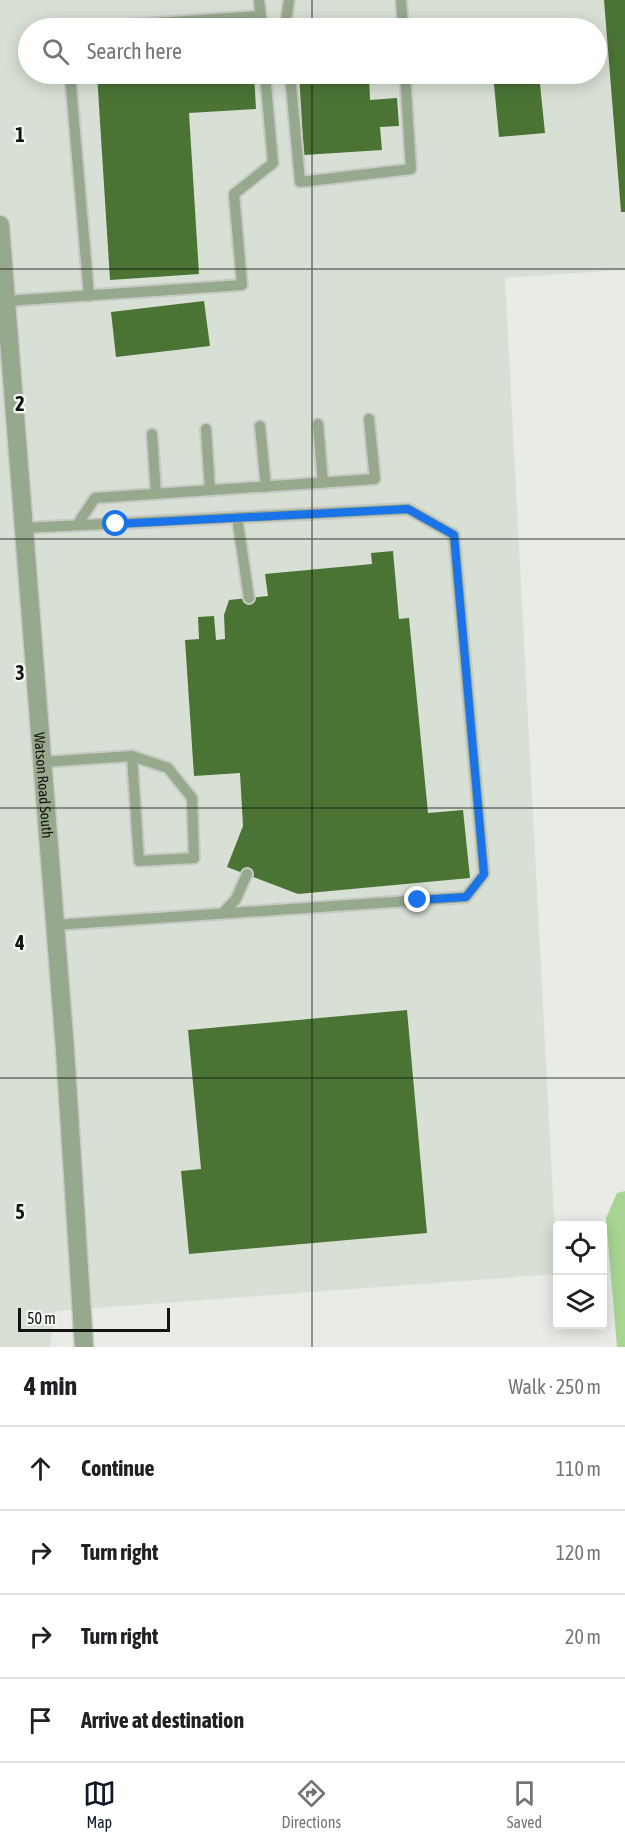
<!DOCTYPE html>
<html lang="en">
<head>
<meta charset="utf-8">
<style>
  :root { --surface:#fff; --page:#f2f2f2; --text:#202124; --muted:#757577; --line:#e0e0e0; --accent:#111827 }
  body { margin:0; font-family:"Asap Condensed",sans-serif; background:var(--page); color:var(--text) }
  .controls { position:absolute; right:18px; bottom:18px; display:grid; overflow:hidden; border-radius:6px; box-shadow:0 3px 15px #0003 }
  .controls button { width:54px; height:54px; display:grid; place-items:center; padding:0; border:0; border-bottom:2px solid var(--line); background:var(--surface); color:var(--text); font:30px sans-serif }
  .scale { position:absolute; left:18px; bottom:15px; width:152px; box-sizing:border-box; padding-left:6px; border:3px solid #131412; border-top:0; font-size:16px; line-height:21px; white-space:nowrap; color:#131412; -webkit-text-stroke:4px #f5f8f4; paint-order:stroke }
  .stop { position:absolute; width:18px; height:18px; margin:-14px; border:4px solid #1a73e8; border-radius:50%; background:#fff }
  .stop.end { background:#1a73e8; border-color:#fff; box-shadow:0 2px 6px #0008 }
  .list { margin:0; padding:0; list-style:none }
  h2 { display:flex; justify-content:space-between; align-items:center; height:78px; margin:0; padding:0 24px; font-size:26px }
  h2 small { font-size:20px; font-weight:400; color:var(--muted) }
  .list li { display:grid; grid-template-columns:39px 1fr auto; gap:18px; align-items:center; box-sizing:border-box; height:84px; padding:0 24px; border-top:2px solid var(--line) }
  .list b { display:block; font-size:22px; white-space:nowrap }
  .list em { font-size:20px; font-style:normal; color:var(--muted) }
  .icon { flex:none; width:33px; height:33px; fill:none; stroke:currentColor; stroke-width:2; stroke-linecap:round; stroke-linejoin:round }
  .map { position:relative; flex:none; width:625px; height:1347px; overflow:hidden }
  .search { position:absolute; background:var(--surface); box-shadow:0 3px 15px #0003; left:18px; right:18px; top:18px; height:66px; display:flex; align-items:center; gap:15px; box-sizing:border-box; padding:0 21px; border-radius:33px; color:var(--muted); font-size:22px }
  .sheet { height:414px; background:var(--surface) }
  nav { display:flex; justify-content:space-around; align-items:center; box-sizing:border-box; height:84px; border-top:2px solid var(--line); background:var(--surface); font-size:16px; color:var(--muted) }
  nav a { display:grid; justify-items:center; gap:3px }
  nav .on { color:var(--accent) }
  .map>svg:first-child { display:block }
  .built { fill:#d8e0d5; fill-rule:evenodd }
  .green { fill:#a8d592 }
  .building { fill:#4b7434 }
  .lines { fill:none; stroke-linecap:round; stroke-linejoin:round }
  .service-casing { stroke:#c6c9c4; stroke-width:14 }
  .minor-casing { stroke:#c6c9c4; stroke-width:21 }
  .service { stroke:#96a98c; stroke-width:10 }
  .minor { stroke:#96a98c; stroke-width:18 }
  .route { stroke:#1a73e8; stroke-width:8 }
  .grid { fill:none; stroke:#131412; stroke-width:1.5; stroke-opacity:0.55 }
  .labels { text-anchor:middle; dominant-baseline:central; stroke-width:4.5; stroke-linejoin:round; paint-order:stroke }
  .street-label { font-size:15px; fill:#131412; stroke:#f5f8f4 }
  .grid-label { font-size:20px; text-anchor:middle; font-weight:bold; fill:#131412; stroke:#f5f8f4; stroke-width:4.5; stroke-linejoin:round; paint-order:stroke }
</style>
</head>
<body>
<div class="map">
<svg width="625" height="1347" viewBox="0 0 625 1347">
  <rect width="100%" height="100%" fill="#e8ebe6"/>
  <path class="built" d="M0 0H625V270L505 278 557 1274 55 1311 50 1347H0ZM28 28H596V74H28Z"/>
  <path class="green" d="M625 1191V1347H617L606 1218 617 1193Z"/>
  <path class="building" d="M604 0H625V212H621Z
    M97 74H254L256 109 189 113 199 274 110 280Z
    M299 74H369L370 100 397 98 399 126 380 127 382 150 304 155Z
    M493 74H539L545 133 499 137Z
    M204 301 210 346 116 357 111 312Z
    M393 551 399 619 409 618 428 813 463 810 470 878 298 894 227 867 243 826 240 773 194 776 185 640 199 639 198 617 214 616 216 640 225 639 224 615 229 600 268 596 265 574 372 564 371 553Z
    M407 1010 427 1233 189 1254 181 1171 201 1169 188 1030Z"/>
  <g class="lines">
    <g class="service-casing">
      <path id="service" d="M259 0 262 28
        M401 0 403 28
        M81 28 261 16
        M285 28 289 0
        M70 74 89 296
        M290 74 300 182 411 169 405 74
        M6 301 242 285 234 194 273 163 265 74
        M318 424 323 483
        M260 426 266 487
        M206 429 210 490
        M152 434 156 494
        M237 517 249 598
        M77 525 95 498 375 479 369 419
        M24 528 408 509 454 535 484 874 466 897 55 925
        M42 762 132 756 168 768 192 798 194 858 139 861 132 756
        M223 913 236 899 247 874"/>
    </g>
    <g class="minor-casing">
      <g id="minor">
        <path id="s1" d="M0 225 65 1050 84 1347"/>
      </g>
    </g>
    <use href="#service" class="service"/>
    <use href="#minor" class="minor"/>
  </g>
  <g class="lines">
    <path class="route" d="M116 524 408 509 454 535 484 874 466 897 418 900"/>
  </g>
  <path class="grid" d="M312 0V28M312 74V1347M0 269H625M0 539H625M0 808H625M0 1078H625"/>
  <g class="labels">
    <g class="street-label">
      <text stroke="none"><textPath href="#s1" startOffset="562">Watson Road South</textPath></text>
    </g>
  </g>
  <g class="grid-label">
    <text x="20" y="142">1</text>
    <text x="20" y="411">2</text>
    <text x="20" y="680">3</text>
    <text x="20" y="950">4</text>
    <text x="20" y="1219">5</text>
  </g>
</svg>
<div class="controls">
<button><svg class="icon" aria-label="locate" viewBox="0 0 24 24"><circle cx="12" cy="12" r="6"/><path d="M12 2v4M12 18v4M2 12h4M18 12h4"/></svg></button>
<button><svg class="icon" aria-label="layers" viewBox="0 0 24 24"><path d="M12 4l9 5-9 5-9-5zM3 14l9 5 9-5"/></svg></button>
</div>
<div class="scale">50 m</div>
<div class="stop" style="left:116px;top:524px"></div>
<div class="stop end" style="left:418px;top:900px"></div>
<div class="search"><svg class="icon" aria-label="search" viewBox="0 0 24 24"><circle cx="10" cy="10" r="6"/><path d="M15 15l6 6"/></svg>Search here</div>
</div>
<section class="sheet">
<h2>4 min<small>Walk · 250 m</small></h2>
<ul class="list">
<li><svg class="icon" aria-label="ahead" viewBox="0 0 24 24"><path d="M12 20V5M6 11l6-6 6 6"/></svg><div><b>Continue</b></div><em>110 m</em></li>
<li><svg class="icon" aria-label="right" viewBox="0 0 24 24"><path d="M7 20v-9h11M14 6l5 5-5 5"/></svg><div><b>Turn right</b></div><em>120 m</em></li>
<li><svg class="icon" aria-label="right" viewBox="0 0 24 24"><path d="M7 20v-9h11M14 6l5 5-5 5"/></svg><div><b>Turn right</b></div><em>20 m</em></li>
<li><svg class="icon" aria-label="arrive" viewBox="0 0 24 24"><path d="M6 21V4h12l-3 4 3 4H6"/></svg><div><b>Arrive at destination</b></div></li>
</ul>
</section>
<nav>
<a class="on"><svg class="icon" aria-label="map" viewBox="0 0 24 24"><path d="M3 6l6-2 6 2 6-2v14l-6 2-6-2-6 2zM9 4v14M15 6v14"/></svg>Map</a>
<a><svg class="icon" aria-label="directions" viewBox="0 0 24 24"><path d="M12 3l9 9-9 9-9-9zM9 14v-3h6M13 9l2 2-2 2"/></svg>Directions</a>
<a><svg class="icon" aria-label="saved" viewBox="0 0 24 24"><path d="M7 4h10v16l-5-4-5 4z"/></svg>Saved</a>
</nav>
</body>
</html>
